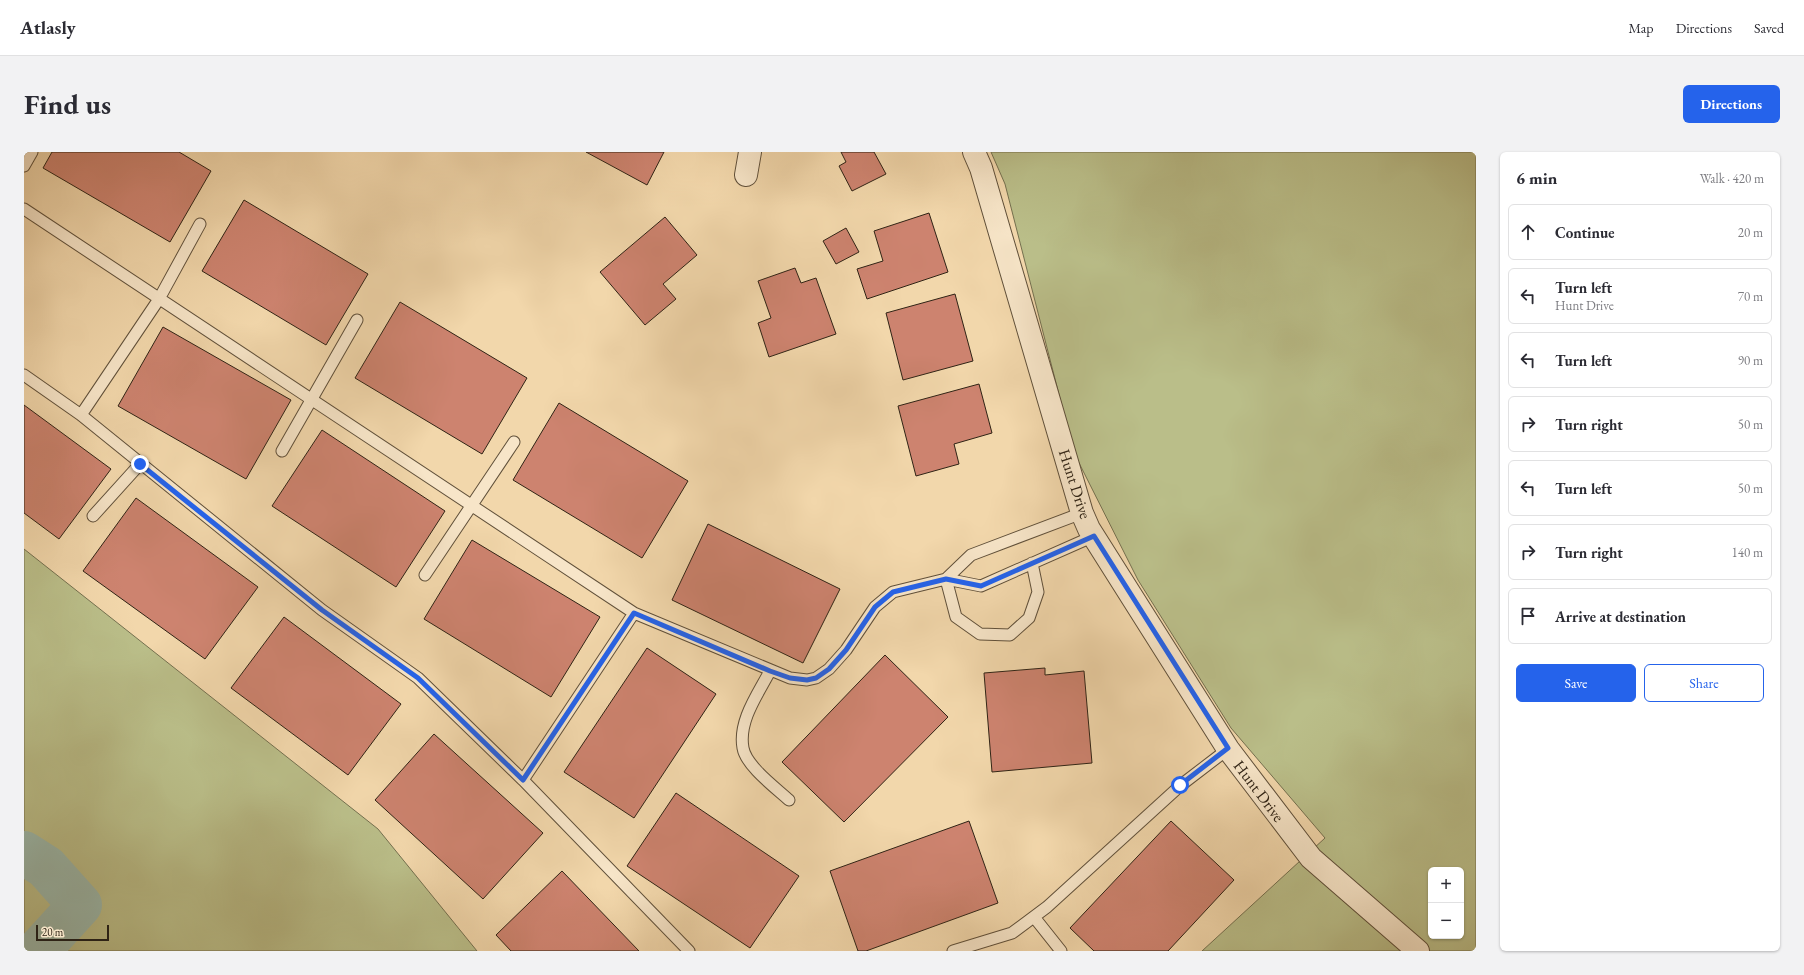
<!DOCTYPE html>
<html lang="en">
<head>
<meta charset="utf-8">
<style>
  :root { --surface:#fff; --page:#f2f2f3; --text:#2b2b33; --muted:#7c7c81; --line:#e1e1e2; --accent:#2563eb }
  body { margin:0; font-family:"EB Garamond",serif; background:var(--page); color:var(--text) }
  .controls { position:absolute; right:12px; bottom:12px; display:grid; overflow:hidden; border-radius:6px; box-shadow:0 1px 3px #0004 }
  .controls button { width:36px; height:36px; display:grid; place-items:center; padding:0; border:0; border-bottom:1px solid var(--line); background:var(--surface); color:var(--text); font:20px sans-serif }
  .scale { position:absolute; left:12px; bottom:10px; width:73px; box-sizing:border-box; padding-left:4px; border:2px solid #2f2315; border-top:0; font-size:11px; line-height:14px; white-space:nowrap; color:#2f2315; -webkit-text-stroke:3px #f7e5c8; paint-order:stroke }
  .stop { position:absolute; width:12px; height:12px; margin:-9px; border:3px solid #2563eb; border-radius:50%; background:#fff }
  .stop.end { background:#2563eb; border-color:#fff; box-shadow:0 1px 4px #0008 }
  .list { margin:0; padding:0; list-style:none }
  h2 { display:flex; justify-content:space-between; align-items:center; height:52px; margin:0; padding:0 16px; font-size:17px }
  h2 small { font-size:13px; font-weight:400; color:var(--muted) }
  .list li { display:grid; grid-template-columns:26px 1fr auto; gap:12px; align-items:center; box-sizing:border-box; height:56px; margin:0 8px 8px; padding:0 8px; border:1px solid var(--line); border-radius:6px }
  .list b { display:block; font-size:15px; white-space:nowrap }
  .list p { margin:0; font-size:13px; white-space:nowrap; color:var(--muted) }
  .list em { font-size:13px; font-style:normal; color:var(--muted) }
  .actions { display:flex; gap:8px; padding:12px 16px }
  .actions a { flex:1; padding:9px 0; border:1px solid var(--accent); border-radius:6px; text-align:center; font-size:14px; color:var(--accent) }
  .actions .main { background:var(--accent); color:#fff }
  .icon { flex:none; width:22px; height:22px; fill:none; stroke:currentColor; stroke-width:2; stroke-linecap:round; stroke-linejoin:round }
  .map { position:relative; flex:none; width:1452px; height:799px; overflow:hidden; border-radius:6px }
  header { display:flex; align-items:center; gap:24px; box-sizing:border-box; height:56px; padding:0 20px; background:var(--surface); border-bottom:1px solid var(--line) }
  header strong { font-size:19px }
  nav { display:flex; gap:22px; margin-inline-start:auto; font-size:14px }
  .intro { display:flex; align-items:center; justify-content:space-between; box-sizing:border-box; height:96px; padding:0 24px }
  h1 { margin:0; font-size:28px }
  .button { padding:10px 18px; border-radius:6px; background:var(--accent); color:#fff; font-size:14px; font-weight:700 }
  main { display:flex; gap:24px; padding:0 24px }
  aside { flex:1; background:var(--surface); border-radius:6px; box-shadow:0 1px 3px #0004 }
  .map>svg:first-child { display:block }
  .green { fill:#babe89; stroke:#74704f; fill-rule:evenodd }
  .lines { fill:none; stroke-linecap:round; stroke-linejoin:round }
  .river { stroke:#9bb9ac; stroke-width:44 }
  .building { fill:#cd836f; stroke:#2f2315 }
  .lane-casing { stroke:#60503a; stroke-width:13 }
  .street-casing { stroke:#60503a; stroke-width:24 }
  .lane { stroke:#f7e5c8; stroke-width:11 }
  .street { stroke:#f7e5c8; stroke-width:22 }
  .route { stroke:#2563eb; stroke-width:5 }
  .labels { text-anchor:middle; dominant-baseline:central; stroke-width:3.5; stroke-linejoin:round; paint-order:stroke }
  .street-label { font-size:16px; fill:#2f2315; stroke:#f7e5c8 }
</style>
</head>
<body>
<header>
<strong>Atlasly</strong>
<nav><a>Map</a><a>Directions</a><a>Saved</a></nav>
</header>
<div class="intro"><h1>Find us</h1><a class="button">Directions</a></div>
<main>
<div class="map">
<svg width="1452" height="799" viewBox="0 0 1452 799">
  <rect width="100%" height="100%" fill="#f2d7ab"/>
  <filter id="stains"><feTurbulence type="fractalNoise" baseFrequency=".005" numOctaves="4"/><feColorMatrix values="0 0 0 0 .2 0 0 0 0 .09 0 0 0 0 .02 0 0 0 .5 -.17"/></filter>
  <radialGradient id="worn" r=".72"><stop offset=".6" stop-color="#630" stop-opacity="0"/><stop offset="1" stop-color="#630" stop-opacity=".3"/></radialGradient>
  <path class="green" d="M967 0H1452V799H1178L1301 686 1207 576 1114 428 1050 301 981 32ZM1407 718H1437V784H1407Z
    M0 397 354 677 453 799H0Z"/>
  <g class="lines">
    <path class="river" d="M0 701 22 715 56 753 14 799"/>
  </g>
  <path class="building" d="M28 0H155L187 19 146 90 19 16Z
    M562 0H640L623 33Z
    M817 0H850L862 22 828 39 815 14 822 10Z
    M220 48 344 122 302 193 178 119Z
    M905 61 924 120 843 147 833 117 859 109 850 79Z
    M641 65 673 103 639 132 652 147 621 173 576 120Z
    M822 76 835 100 812 112 799 89Z
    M771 116 777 131 792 126 812 182 745 205 734 171 747 166 734 129Z
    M931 142 949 209 879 228 862 161Z
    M376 150 503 226 458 302 331 226Z
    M139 175 267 248 222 327 94 254Z
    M955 232 968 281 930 292 935 312 892 324 874 254Z
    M535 251 664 329 618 406 489 328Z
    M0 253 87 317 35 387 0 361Z
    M298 278 421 359 372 435 248 354Z
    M112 346 234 435 181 507 59 419Z
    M684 372 816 437 779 511 648 448Z
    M448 388 576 465 527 545 400 467Z
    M260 465 377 552 324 623 207 536Z
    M623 496 692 542 610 666 540 620Z
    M861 503 924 565 820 670 758 610Z
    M1021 516V523L1060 519 1068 611 968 620 960 521Z
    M410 582 519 681 459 747 351 648Z
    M652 641 775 724 726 796 603 714Z
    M945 669 974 751 842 799H834L806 719Z
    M1147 669 1210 728 1144 799H1070L1046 776Z
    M538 719 615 799H487L472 783Z"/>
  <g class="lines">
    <g class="lane-casing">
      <path id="lane" d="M0 14 8 0
        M0 57 610 461 766 526 783 528 792 526 805 517 822 498 851 455 869 440 922 427 957 434 1070 384
        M0 223 57 263 298 458 394 526 499 628 665 799
        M57 263 135 147 176 72
        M258 299 333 168
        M69 364 116 312
        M401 423 490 290
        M922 427 932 465 956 482 986 483 1005 466 1014 440 1008 411
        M922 427 947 403 1058 361
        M746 519C734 542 714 569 719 596 722 614 752 636 765 648
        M499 628 610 461
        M1010 765 1037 799
        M929 799 988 781 1023 755 1157 633 1204 597"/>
    </g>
    <g class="street-casing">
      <path id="street" d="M950 0 957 16 1058 361 1065 377 1204 597 1287 706 1394 799
        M722 23 726 0"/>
    </g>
    <use href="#lane" class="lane"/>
    <use href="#street" class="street"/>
  </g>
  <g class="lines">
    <path class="route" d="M116 312 298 458 394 526 499 628 610 461 746 519 766 526 783 528 792 526 805 517 822 498 851 455 869 440 922 427 957 434 1070 384 1204 596 1156 633"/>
  </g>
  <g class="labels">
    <g class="street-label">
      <text transform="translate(1051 332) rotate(72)">Hunt Drive</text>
      <text transform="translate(1235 639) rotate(53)">Hunt Drive</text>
    </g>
  </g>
  <rect width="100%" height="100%" filter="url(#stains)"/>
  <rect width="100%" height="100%" fill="url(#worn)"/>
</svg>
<div class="controls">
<button>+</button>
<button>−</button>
</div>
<div class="scale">20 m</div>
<div class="stop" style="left:1156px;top:633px"></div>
<div class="stop end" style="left:116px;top:312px"></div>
</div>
<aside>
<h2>6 min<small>Walk · 420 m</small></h2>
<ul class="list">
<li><svg class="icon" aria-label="ahead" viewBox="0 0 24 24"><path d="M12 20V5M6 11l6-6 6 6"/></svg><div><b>Continue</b></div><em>20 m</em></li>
<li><svg class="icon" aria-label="left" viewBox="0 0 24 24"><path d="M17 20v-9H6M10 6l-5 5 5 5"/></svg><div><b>Turn left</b><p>Hunt Drive</p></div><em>70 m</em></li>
<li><svg class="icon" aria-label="left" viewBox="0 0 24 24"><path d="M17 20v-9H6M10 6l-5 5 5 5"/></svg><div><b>Turn left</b></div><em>90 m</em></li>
<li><svg class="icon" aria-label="right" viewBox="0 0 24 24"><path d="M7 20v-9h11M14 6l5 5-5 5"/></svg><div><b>Turn right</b></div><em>50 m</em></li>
<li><svg class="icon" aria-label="left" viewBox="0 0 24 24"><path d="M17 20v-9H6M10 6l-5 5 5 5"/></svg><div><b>Turn left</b></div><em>50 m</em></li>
<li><svg class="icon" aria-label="right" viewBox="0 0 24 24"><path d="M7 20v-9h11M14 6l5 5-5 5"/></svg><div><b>Turn right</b></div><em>140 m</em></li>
<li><svg class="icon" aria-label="arrive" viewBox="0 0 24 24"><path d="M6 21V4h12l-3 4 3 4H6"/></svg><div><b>Arrive at destination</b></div></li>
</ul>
<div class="actions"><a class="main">Save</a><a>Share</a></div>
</aside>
</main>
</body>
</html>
